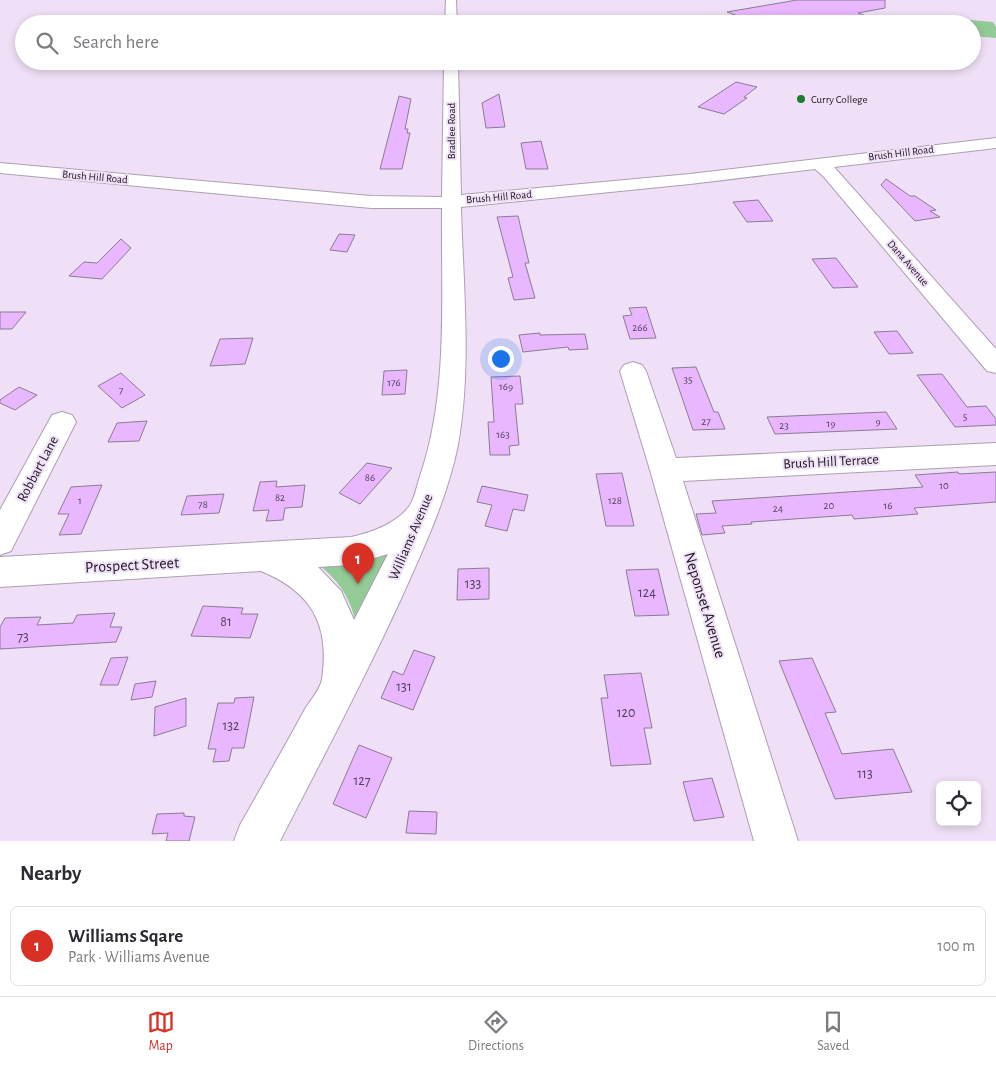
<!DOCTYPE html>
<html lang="en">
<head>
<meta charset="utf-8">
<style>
  :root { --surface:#fff; --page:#f2f2f3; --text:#2b2b33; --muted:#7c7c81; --line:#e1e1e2; --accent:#d93025 }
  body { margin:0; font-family:"Alegreya Sans",sans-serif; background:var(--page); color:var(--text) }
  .controls { position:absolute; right:15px; bottom:15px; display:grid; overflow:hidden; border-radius:8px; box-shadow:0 2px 8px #0003 }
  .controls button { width:45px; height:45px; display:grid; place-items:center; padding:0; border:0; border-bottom:1px solid var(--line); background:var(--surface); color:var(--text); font:25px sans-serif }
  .you { position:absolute; left:500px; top:358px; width:18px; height:18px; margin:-12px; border:4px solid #fff; border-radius:50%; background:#1a73e8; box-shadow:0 0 0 8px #1a73e833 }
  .badge { display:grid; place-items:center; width:32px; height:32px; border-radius:50%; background:var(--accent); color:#fff; font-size:16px; font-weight:700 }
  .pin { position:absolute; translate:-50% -41px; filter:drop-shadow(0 1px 2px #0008) }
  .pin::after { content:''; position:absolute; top:26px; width:18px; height:15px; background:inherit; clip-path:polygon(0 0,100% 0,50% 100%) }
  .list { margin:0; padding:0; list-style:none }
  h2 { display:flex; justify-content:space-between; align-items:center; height:65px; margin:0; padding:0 20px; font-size:21px }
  h2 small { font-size:16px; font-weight:400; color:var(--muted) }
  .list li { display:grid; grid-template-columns:32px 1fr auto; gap:15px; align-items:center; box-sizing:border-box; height:80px; margin:0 10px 10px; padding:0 10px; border:1px solid var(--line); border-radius:8px }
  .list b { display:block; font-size:19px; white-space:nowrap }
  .list p { margin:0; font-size:16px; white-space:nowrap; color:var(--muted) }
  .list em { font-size:16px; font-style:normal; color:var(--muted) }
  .icon { flex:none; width:28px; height:28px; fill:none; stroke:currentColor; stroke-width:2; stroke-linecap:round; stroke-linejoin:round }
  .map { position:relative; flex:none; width:996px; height:841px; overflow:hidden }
  .search { position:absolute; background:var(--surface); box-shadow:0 2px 8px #0003; left:15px; right:15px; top:15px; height:55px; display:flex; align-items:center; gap:12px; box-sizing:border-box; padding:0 18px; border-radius:28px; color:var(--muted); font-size:19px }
  .sheet { height:155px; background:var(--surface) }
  nav { display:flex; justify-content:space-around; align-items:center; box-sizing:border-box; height:70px; border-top:1px solid var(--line); background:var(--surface); font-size:14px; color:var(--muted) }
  nav a { display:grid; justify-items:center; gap:2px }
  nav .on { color:var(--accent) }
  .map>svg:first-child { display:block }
  .green { fill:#93cb97 }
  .building { fill:#e9b7ff; stroke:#8a7c91 }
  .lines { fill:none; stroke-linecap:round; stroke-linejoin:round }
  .minor-casing { stroke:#ac9eb3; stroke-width:2 }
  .minor { fill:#fff; fill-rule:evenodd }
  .poi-dot { fill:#1d7e30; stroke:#f0e0f7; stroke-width:2 }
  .labels { text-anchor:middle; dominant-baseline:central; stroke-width:4; stroke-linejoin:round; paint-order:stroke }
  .far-poi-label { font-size:11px; fill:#1d1820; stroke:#f0e0f7; text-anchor:start }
  .far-street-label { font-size:11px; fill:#1d1820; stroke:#f0e0f7 }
  .number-label { font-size:11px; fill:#504058 }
  .street-label { font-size:14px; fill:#1d1820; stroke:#f0e0f7 }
  .near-number-label { font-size:14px; fill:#504058 }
  .near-street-label { font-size:16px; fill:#1d1820; stroke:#f0e0f7 }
</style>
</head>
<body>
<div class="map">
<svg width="996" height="841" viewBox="0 0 996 841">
  <rect width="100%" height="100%" fill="#f0e0f7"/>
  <path class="green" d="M948 18 993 22 996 27V38L972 36V24H950Z
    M389 552 356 623C350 598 340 582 320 566Z"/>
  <path class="building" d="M797 0H885V8L858 13 880 21V24H751V21L727 12Z
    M736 82 757 87 744 97 747 98 724 114 698 107Z
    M499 94 505 127 486 128 482 103Z
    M399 96 411 99 405 129H408L407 133H410L402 169H380Z
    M541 141 548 169H526L521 143Z
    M886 179 910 196H915L936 210 930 211 940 217 915 221 881 185Z
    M758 200 773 221 747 222 733 202Z
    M518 216 529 263H525L535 298 514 300 508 278 513 277 497 217Z
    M339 234 355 235 347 252 330 250Z
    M121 239 131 248 102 279 69 276 84 262 97 263Z
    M836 258 858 287 833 288 812 259Z
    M646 307 656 338 630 339 623 316 632 315 629 308Z
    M0 312H26L12 329H0Z
    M897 331 913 353 889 354 874 332Z
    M540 333V335L585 334 588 349 569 350 568 347 523 352 519 335Z
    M253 338 245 364 210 366 220 339Z
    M696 367 714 412H718L725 429 693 430 672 368Z
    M407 370 405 394 382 395 384 371Z
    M121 373 145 395 122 408 98 386Z
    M942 374 967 407 986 406 996 419V425L955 427 917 375Z
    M520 376 523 404H515L519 445 509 446 510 455H490L488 422H494L491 377Z
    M19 387 37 395 15 410 0 403V400Z
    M886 412 897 429 775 434 767 417Z
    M147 421 139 441 108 442 117 423Z
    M367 463 392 468 360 504 339 493Z
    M958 472 959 474 996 472V502L914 508 918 514 854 519 852 515 751 522 752 524 722 526 725 533 702 535 696 514 716 513 712 501 923 487 915 475Z
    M622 473 634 526H606L596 474Z
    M277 481 276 487 305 485 302 507 285 508 283 520 266 521 269 510 253 511 260 482Z
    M102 485 81 534 59 535 69 514H58L71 487Z
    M482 486 528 495 524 511 513 509 507 531 485 526 492 505 477 502Z
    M224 494 219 513 181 515 187 496Z
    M489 568V599L457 600 458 569Z
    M658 569 669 615 635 616 626 570Z
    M203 606 243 608 241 614H258L250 638 191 636Z
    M115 613 110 627H122L116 642 0 649V627L5 618 41 617 37 625 73 623 77 615Z
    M414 650 435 657 413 710 381 698 393 671 403 675Z
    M128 657 118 685H100L111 658Z
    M812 658 836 712 825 713 842 754 893 749 912 792 835 799 779 661Z
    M641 673 652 728H644L651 764 611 766 601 698H608L604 675Z
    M156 681 152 697 131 700 135 684Z
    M254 697 244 748H232L229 761 213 762 216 749H208L218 703H234L235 698Z
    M186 698V726L154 736 155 707Z
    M359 745 392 758 366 818 333 804Z
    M712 778 724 817 694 821 683 782Z
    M409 811 437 812 436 834 406 833Z
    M184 813V816L195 817 189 841H166L168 833 152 834 157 814Z"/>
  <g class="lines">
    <g class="minor-casing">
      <path id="minor" d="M446 0H456L457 24H445Z
        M444 61H458L461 195 690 174 996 138V148L834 167 996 349V373L987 371 824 177 815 169 690 184 461 207C463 285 472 367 458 445 447 499 423 550 400 601 363 682 321 761 280 841H234L240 825C262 786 284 748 305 709 310 701 321 688 322 679 330 625 312 592 261 571L0 587V557L351 537C371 533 398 523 410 505 415 497 417 485 420 476 449 392 441 296 442 208H371L0 173V163L371 196 442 197ZM388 554 354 620 341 591 318 567 351 565Z
        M633 362 642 365 646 371 676 458 996 443V465L683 481 798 841H754L650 470 620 371 624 365Z
        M62 412 72 415 76 422 11 551 0 555V510L52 415Z"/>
    </g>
    <use href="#minor" class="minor"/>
  </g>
  <circle class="poi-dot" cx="801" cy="99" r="5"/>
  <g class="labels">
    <g class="far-poi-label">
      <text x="811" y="99">Curry College</text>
    </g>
    <g class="far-street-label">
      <text transform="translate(451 131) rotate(-90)">Bradlee Road</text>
      <text transform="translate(901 153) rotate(-7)">Brush Hill Road</text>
      <text transform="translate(95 177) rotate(5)">Brush Hill Road</text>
      <text transform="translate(499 197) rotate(-5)">Brush Hill Road</text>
      <text transform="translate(908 263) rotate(49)">Dana Avenue</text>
    </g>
    <g class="number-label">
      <text x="640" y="327">266</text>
      <text x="688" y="379">35</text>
      <text x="394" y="382">176</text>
      <text x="506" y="386">169</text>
      <text x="121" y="390">7</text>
      <text x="965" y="416">5</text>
      <text x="706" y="421">27</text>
      <text x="878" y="421">9</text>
      <text x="831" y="423">19</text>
      <text x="784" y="425">23</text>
      <text x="503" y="434">163</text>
      <text x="370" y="477">86</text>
      <text x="944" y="485">10</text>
      <text x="280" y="497">82</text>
      <text x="80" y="500">1</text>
      <text x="615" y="500">128</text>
      <text x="203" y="504">78</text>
      <text x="829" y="505">20</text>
      <text x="888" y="505">16</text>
      <text x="778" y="508">24</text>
    </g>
    <g class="street-label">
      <text transform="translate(831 462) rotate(-3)">Brush Hill Terrace</text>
      <text transform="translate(38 469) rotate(-62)">Robbart Lane</text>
      <text transform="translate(411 537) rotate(-67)">Williams Avenue</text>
    </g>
    <g class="near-number-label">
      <text x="473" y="584">133</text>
      <text x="647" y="593">124</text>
      <text x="226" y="622">81</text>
      <text x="23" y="637">73</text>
      <text x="404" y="687">131</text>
      <text x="626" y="713">120</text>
      <text x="231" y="726">132</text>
      <text x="865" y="774">113</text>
      <text x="362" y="781">127</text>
    </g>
    <g class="near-street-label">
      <text transform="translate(132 565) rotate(-3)">Prospect Street</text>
      <text transform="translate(705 605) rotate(73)">Neponset Avenue</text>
    </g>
  </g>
</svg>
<div class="controls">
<button><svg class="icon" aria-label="locate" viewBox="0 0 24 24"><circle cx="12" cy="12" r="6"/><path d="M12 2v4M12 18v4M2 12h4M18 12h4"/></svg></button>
</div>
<div class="you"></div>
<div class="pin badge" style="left:358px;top:584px">1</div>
<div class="search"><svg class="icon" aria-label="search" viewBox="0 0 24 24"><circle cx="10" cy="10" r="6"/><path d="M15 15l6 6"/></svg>Search here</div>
</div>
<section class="sheet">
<h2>Nearby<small></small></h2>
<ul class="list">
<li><span class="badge">1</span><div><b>Williams Sqare</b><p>Park · Williams Avenue</p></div><em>100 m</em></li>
</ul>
</section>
<nav>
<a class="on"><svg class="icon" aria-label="map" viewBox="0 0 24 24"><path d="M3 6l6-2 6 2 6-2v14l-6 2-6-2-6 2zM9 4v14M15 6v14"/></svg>Map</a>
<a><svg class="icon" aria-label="directions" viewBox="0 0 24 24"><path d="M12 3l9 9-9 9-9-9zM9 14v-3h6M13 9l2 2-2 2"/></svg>Directions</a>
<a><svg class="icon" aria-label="saved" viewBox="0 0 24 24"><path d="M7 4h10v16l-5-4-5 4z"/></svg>Saved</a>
</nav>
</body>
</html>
